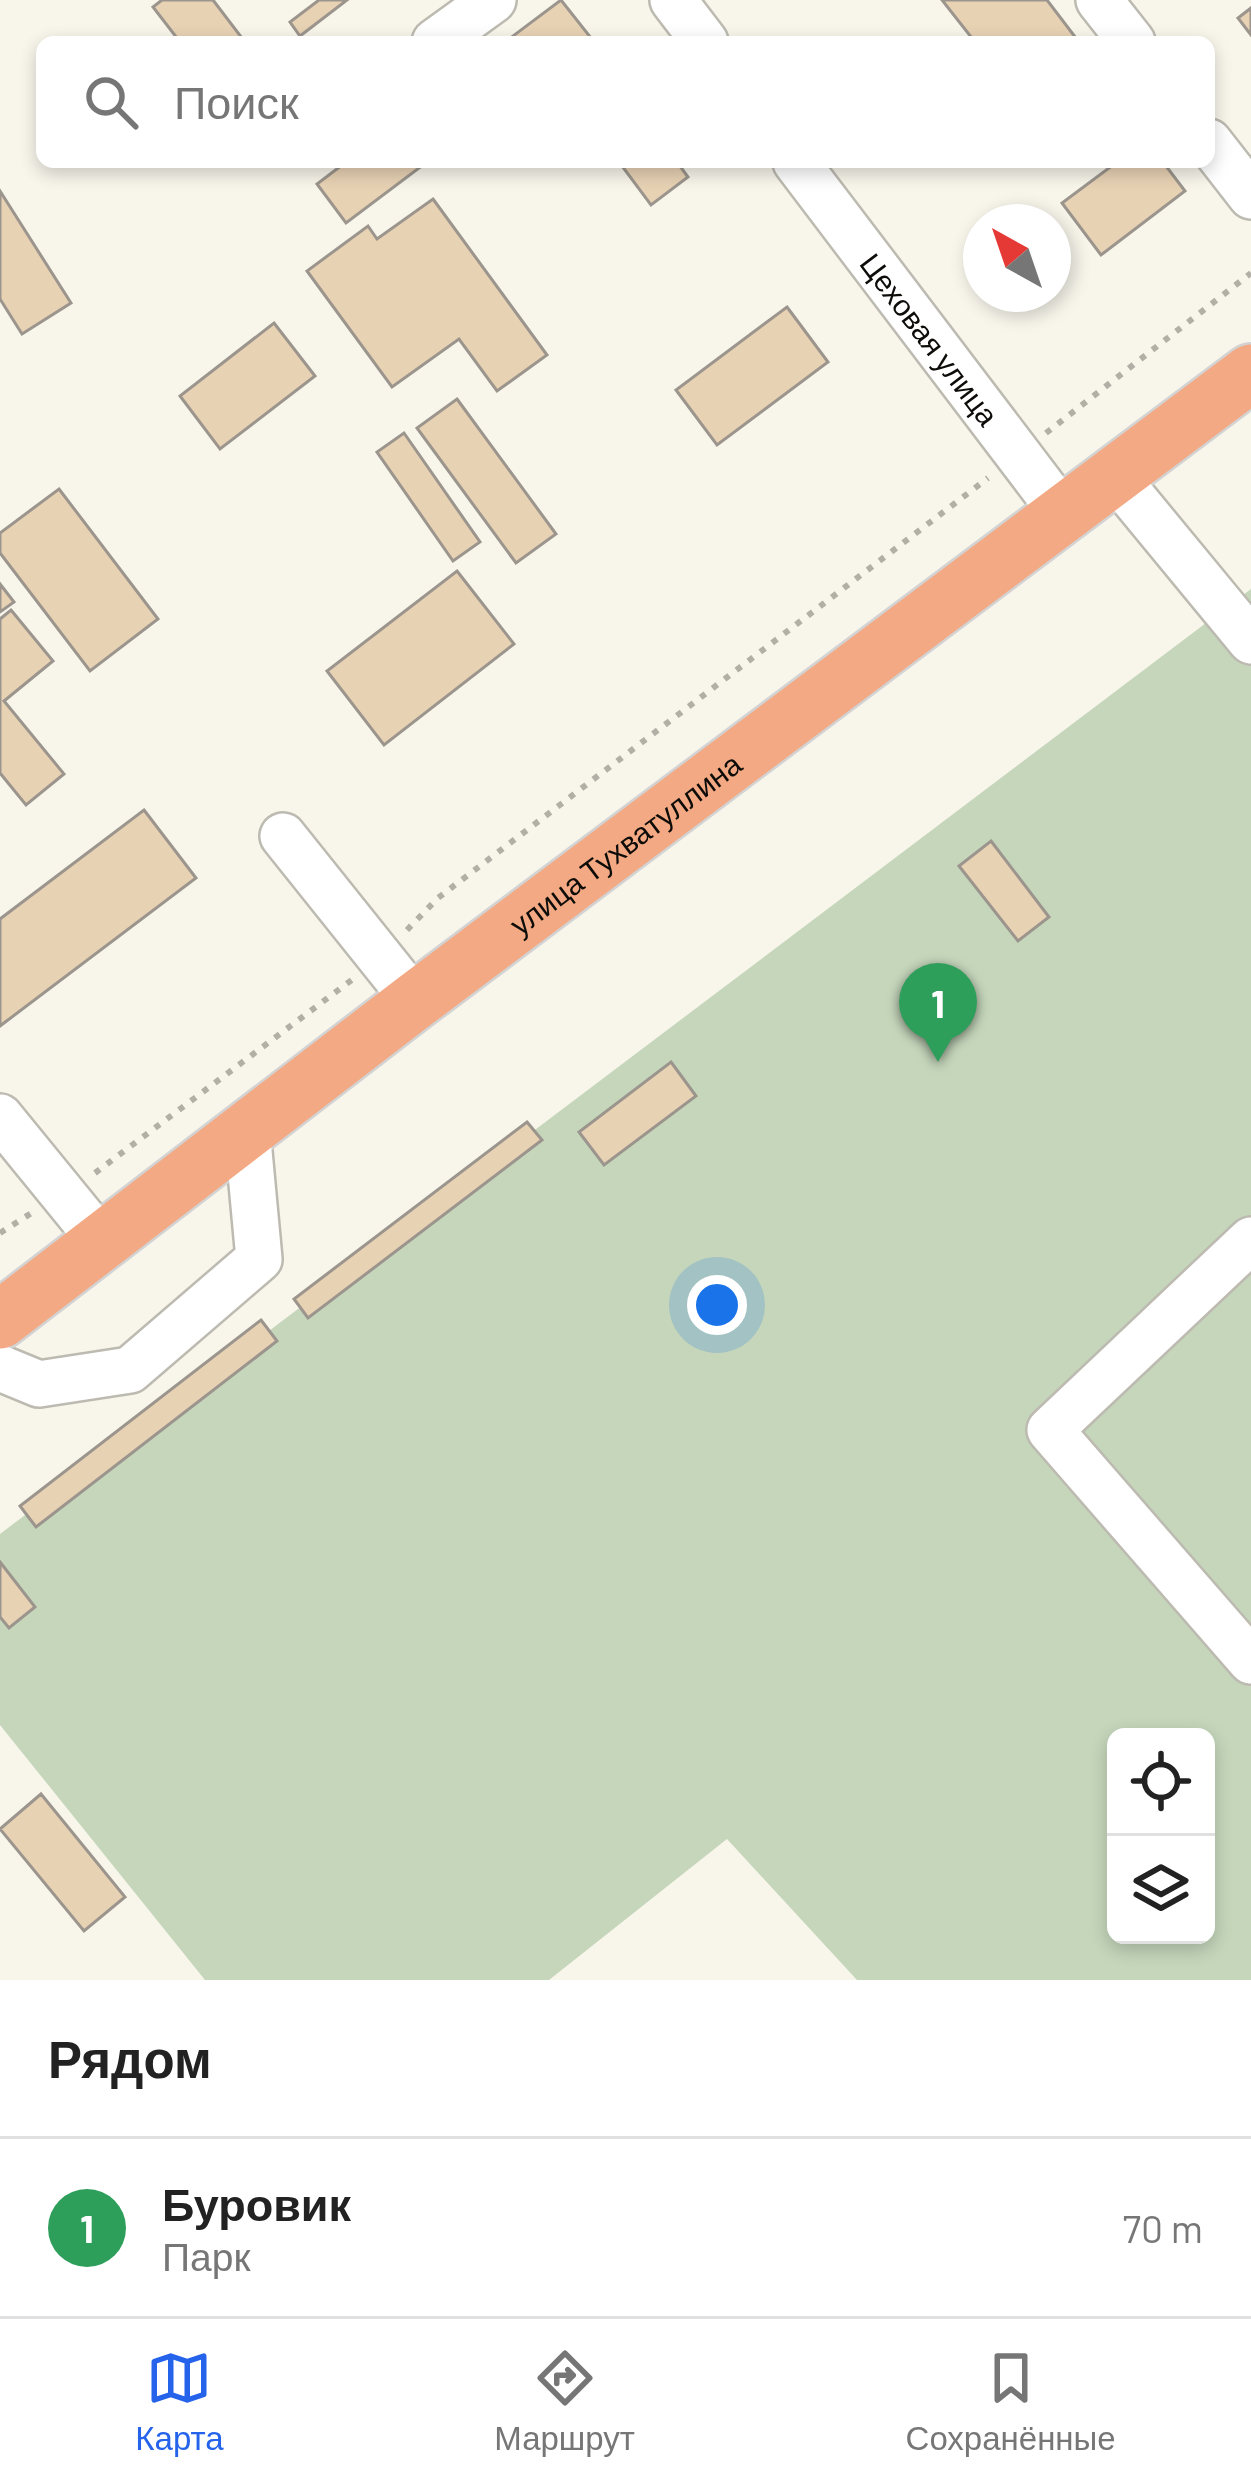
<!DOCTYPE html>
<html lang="ru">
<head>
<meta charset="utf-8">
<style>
  :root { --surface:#fff; --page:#f2f2f2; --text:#222; --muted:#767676; --line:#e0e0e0; --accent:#2563eb }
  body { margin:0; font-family:Barlow,sans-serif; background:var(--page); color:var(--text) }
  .controls { position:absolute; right:36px; bottom:36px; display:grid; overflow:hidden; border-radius:18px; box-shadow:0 6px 18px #0003 }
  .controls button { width:108px; height:108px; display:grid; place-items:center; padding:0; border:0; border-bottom:3px solid var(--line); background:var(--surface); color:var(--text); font:60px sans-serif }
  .compass { position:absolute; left:963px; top:204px; width:108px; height:108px; border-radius:50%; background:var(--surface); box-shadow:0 6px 18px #0003; rotate:320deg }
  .you { position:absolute; left:717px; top:1305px; width:42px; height:42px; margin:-30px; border:9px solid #fff; border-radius:50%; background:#1a73e8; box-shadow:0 0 0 18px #1a73e833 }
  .badge { display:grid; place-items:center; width:78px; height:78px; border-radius:50%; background:var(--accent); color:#fff; font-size:39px; font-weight:700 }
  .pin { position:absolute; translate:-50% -99px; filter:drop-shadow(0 3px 6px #0008) }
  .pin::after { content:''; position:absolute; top:63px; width:42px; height:36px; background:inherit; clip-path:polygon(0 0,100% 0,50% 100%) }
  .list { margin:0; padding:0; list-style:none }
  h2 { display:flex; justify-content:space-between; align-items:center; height:156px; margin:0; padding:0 48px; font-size:51px }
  h2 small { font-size:39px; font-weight:400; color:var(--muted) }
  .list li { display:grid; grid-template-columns:78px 1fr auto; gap:36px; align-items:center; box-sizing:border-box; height:180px; padding:0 48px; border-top:3px solid var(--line) }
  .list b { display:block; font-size:45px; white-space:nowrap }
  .list p { margin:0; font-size:39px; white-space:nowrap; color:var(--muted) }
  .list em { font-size:39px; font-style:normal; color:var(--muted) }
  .icon { flex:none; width:66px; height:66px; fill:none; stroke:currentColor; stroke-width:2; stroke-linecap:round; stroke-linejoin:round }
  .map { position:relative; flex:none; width:1251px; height:1980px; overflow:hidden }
  .search { position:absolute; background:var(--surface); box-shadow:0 6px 18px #0003; left:36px; right:36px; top:36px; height:132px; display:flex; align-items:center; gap:30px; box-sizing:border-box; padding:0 42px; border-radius:18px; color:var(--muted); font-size:45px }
  .sheet { height:336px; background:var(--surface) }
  nav { display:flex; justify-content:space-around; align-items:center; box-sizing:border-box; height:168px; border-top:3px solid var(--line); background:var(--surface); font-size:33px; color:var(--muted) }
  nav a { display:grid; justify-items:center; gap:6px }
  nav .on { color:var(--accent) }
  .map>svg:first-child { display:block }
  .green { fill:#c5d6bb; fill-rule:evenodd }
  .building { fill:#e8d2b4; stroke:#9b958d; stroke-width:3 }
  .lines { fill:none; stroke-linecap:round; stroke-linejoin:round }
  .minor-casing { stroke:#bdbbb1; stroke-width:50 }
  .major-casing { stroke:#d3d3d3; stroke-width:62 }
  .path { stroke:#b1afa6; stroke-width:6; stroke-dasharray:6 9; stroke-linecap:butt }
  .minor { stroke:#fff; stroke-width:45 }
  .major { stroke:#f3a983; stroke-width:57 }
  .labels { text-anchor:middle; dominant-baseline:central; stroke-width:10; stroke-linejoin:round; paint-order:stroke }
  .street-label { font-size:30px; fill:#0d0c09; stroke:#fff }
</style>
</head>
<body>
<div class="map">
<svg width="1251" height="1980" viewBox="0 0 1251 1980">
  <rect width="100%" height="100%" fill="#f8f6eb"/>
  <path class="green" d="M1251 589V1980H857L727 1839 549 1980H205L0 1725V1534ZM1116 1737H1206V1935H1116Z"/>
  <path class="building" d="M162 0H213L245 42H180L153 7Z
    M319 0H347L300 36 290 22Z
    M561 0 591 38 586 42H505Z
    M942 0H1047L1079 42H975Z
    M1251 8V35L1238 18Z
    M346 162H427L346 223 317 184Z
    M619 162H677L688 177 651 205Z
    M1117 162H1163L1185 191 1101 255 1062 203Z
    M0 191 71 303 22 334 0 299Z
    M433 199 547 355 497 391 459 339 392 387 307 271 368 226 377 239Z
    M787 307 828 362 717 445 676 390Z
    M274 323 315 376 220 449 180 396Z
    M457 399 556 534 516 563 417 428Z
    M404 433 480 542 453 561 377 452Z
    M59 489 158 619 90 671 0 553V533Z
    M457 571 514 644 384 745 327 671Z
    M0 584 14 602 0 612Z
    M11 610 53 661 4 701 64 774 26 805 0 773V619Z
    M144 810 196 878 0 1026V919Z
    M991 841 1049 917 1018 941 959 866Z
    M671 1062 696 1096 604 1165 579 1132Z
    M527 1122 542 1140 308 1318 294 1299Z
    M261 1320 277 1341 36 1527 20 1506Z
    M0 1562 35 1607 9 1628 0 1617Z
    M41 1794 125 1897 84 1931 0 1829Z"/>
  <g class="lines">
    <g class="minor-casing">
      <g id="minor">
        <path d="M673 0 705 42"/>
        <path d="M1099 0 1132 42"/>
        <path d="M435 42 493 0"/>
        <path d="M1209 142 1251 196"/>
        <path id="s1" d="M796 162 1064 515"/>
        <path d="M1115 476 1251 641"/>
        <path d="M283 836 415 1001"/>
        <path d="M0 1117 102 1242"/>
        <path d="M1251 1240 1050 1430 1251 1661"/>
        <path d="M0 1368 39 1384 130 1370 259 1259 247 1130"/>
      </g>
    </g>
    <g class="major-casing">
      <g id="major">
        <path id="s2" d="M0 1320 415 1001 1251 373"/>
      </g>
    </g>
    <path class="path" d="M1046 433 1251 273
      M407 930 438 898 988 478
      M95 1173 353 979
      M0 1233 33 1212"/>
    <use href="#minor" class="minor"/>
    <use href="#major" class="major"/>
  </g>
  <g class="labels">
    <g class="street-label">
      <text stroke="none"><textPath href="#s1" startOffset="222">Цеховая улица</textPath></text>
      <text stroke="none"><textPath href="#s2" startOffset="786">улица Тухватуллина</textPath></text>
    </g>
  </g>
</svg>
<div class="controls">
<button><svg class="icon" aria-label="locate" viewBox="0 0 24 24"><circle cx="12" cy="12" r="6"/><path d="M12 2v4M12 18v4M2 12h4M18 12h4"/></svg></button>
<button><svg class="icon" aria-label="layers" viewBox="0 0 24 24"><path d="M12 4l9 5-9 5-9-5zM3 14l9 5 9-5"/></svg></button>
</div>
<svg class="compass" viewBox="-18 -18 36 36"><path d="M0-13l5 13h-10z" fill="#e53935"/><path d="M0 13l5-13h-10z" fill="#767676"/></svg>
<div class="you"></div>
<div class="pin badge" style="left:938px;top:1062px;background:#2e9e5b">1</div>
<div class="search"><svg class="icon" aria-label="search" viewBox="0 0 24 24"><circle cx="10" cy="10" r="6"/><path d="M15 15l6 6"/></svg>Поиск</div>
</div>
<section class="sheet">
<h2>Рядом<small></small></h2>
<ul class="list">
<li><span class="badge" style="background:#2e9e5b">1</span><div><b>Буровик</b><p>Парк</p></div><em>70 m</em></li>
</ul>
</section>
<nav>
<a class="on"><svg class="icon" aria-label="map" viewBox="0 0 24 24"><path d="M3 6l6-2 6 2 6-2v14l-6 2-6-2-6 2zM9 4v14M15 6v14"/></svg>Карта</a>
<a><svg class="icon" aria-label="directions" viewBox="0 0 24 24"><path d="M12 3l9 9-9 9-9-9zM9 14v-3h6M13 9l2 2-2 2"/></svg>Маршрут</a>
<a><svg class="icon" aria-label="saved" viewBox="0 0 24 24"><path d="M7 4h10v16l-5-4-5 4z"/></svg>Сохранённые</a>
</nav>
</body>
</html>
